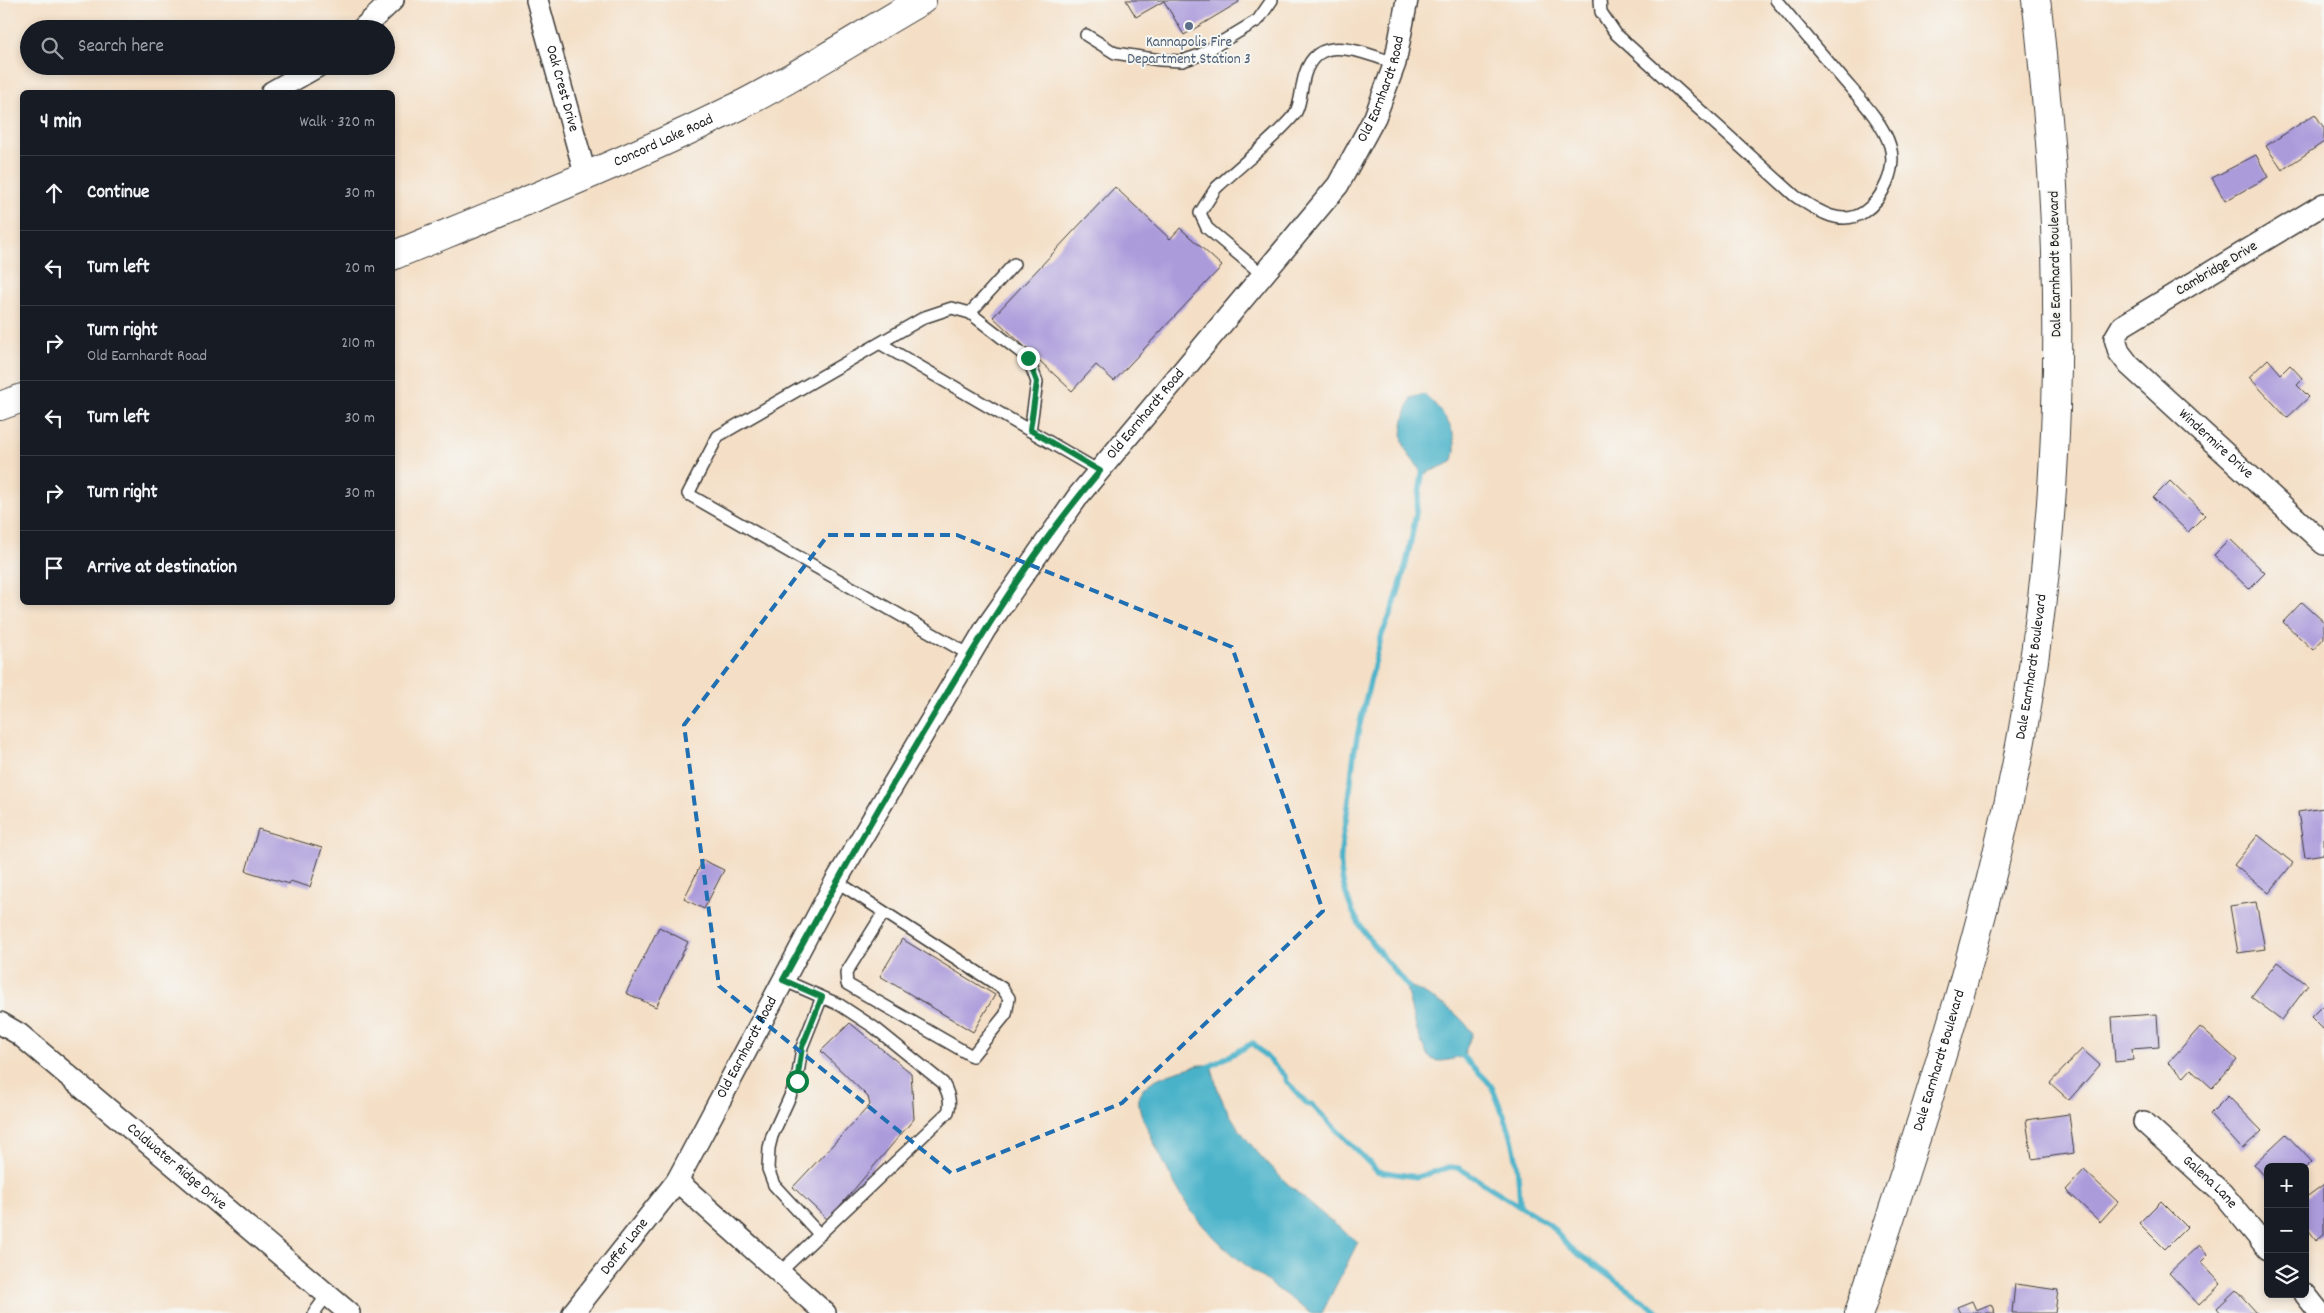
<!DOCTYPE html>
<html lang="en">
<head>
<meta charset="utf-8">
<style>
  :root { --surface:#171b24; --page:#20242c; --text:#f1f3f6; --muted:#9ea1a6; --line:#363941 }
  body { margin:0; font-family:Dekko,sans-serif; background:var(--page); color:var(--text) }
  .controls { position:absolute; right:15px; bottom:15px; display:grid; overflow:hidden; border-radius:8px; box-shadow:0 2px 8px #0003 }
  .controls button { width:45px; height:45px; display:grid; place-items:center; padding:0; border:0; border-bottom:1px solid var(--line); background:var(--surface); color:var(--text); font:25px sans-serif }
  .stop { position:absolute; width:15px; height:15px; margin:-11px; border:4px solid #0b8043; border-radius:50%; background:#fff }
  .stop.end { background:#0b8043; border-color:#fff; box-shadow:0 1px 5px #0008 }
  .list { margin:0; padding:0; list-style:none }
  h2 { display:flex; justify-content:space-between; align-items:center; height:65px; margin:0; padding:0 20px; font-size:21px }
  h2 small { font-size:16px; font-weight:400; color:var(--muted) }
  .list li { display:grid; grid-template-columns:32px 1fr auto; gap:15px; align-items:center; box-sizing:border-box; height:75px; padding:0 20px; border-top:1px solid var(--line) }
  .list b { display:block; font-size:19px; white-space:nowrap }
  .list p { margin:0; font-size:16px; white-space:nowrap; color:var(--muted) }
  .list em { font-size:16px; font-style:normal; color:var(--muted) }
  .icon { flex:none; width:28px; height:28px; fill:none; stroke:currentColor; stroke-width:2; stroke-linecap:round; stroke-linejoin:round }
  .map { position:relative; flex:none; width:2324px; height:1313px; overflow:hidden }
  .search { position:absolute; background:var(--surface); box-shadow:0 2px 8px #0003; left:20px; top:20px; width:375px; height:55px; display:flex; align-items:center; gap:12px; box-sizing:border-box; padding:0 18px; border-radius:28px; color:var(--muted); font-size:19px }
  .panel { position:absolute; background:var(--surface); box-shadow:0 2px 8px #0003; left:20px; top:90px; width:375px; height:515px; border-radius:8px }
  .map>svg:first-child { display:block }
  .water { fill:#4ab2c9; stroke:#336772 }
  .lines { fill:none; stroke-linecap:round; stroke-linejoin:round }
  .stream { stroke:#4ab2c9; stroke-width:5.5 }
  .building { fill:#ac9bdb }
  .service-casing { stroke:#3c3936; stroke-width:14 }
  .minor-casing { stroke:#3c3936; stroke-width:24 }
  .secondary-casing { stroke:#3c3936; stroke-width:30 }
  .primary-casing { stroke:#3c3936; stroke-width:30 }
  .service { stroke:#fff; stroke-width:11 }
  .minor { stroke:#fff; stroke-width:21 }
  .secondary { stroke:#fff; stroke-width:28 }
  .primary { stroke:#fff; stroke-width:28 }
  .route { stroke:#0b8043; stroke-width:6 }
  .marked { fill:none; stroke:#1f6fb2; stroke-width:4; stroke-dasharray:10 6; stroke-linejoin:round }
  .service-dot { fill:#5c6f8a; stroke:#f6f6f2; stroke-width:2 }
  .labels { text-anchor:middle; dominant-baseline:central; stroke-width:4; stroke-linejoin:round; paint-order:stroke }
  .service-label { font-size:15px; fill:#4e5e75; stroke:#f6f6f2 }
  .street-label { font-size:15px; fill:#1c1c1c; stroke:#f6f6f2 }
</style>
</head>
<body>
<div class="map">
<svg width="2324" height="1313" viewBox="0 0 2324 1313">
  <rect width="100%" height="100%" fill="#f6f6f2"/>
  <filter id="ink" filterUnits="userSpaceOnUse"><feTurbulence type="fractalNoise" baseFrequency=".02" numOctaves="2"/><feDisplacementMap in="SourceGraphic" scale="10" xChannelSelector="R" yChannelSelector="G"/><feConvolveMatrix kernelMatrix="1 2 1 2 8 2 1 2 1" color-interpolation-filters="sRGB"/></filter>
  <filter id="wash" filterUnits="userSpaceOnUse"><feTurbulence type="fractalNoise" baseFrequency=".0096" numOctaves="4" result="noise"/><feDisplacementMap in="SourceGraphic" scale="20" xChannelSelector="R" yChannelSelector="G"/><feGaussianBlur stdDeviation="1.12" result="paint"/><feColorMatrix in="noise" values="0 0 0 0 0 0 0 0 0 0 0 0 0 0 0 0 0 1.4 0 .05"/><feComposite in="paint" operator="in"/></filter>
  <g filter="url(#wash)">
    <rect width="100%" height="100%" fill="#f4dfc6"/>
    <path class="water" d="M1424 394C1443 410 1463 437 1452 462L1422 475C1419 465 1412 461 1407 452 1397 435 1405 414 1411 398Z
      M1405 983C1429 997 1457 1008 1472 1033L1463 1057C1455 1058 1440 1064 1432 1059 1419 1050 1409 1000 1405 983Z
      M1200 1065H1211C1214 1075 1216 1086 1220 1095 1245 1153 1308 1204 1358 1242L1322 1313H1311C1273 1286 1220 1250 1192 1212 1176 1189 1164 1163 1152 1138 1147 1127 1135 1107 1140 1094 1147 1077 1184 1069 1200 1065Z"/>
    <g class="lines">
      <path class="stream" d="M1409 988C1388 961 1363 938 1350 905 1333 862 1343 843 1349 801 1351 783 1352 766 1355 748 1362 710 1373 672 1382 634 1406 583 1415 523 1423 468
        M1460 1053C1468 1064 1480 1072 1489 1083 1494 1089 1496 1097 1499 1104 1516 1141 1518 1164 1520 1204
        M1205 1069 1253 1043 1285 1076 1287 1082 1308 1105 1311 1104 1377 1171 1417 1177 1450 1167 1459 1168 1549 1224 1569 1247 1660 1313"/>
    </g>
    <g id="blocks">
      <path class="building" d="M1126 0H1238L1239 2 1184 35 1164 1 1136 17Z
        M2315 114 2324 128V142L2282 170 2266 146Z
        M2256 155 2268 177 2225 201 2212 178Z
        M1115 187 1170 239 1180 228 1222 266 1114 381 1096 365 1072 391 993 317Z
        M2268 359 2281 374 2290 365 2303 379 2297 385 2309 397 2287 418 2249 377Z
        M2170 481 2205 515 2188 532 2153 498Z
        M2230 539 2265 573 2249 589 2214 555Z
        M2302 602 2324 622V638L2313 650 2283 622Z
        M2324 808V854L2305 857 2298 812Z
        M258 829 322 848 310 887 290 881 289 884 246 871Z
        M2258 835 2293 863 2269 893 2234 865Z
        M703 860 724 870 704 909 684 899Z
        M2256 902 2265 949 2238 953 2230 906Z
        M659 927 688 942 656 1007 626 993Z
        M902 939 995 995 973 1032 880 976Z
        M2277 962 2308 985 2282 1020 2251 997Z
        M2324 1004V1030L2311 1017Z
        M2157 1014 2159 1047 2132 1049 2133 1060 2115 1062 2112 1017Z
        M850 1023 911 1073 914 1119 828 1220 793 1187 870 1105 868 1097 821 1051Z
        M2200 1027 2237 1060 2212 1088 2191 1069 2184 1077 2168 1063Z
        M2082 1049 2100 1065 2069 1100 2050 1083Z
        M2228 1096 2262 1131 2242 1149 2210 1114Z
        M2069 1114 2074 1153 2032 1159 2026 1120Z
        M2286 1134 2312 1162 2305 1168 2268 1167V1180L2254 1164Z
        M2084 1170 2118 1202 2100 1222 2066 1190Z
        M2324 1184V1234L2316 1240 2305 1225V1198Z
        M2161 1201 2187 1227 2165 1249 2139 1223Z
        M2199 1245 2208 1255 2201 1262 2221 1284 2199 1305 2169 1273Z
        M2015 1284 2058 1290 2055 1313H2012Z
        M2236 1290 2257 1313H2221L2217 1308Z
        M1972 1301 1976 1310 1991 1304 1995 1313H1960L1957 1307Z"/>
    </g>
  </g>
  <g filter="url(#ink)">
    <use href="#blocks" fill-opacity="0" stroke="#3c3936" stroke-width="1"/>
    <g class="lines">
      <g class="service-casing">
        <path id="service" d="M1600 0 1601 12 1616 34 1795 196C1815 209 1840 228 1864 212 1883 199 1897 169 1890 146 1883 122 1858 97 1842 78 1820 52 1798 26 1776 0
          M1086 35 1115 53 1160 60 1182 61 1200 55 1258 20 1272 0
          M1263 275 1207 228 1200 213 1216 188C1242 164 1272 141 1294 115 1300 108 1301 91 1303 82 1313 29 1360 52 1395 63
          M970 313 1014 264
          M881 344 1099 471
          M970 655 688 494 718 436 925 317 952 308 970 313 1028 358 1037 382 1030 431
          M836 881 1002 988 1009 998 1006 1014 972 1056 847 984 846 973 884 912
          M820 1235 774 1185 768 1169 769 1148 772 1136 797 1081 802 1047 822 997
          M779 1273 948 1112C952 1102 948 1092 943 1083L875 1028 840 1005 783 980
          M314 1313 327 1295"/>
      </g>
      <g class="minor-casing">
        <g id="minor">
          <path id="s1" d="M537 0 586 177"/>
          <path d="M362 29 393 0"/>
          <path d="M272 92 318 66"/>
          <path id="s2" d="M2324 204 2122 326 2115 338 2119 352 2129 365 2324 544"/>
          <path id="s3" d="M0 1023 19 1034 349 1313"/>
          <path id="s4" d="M2144 1122 2222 1193 2268 1249"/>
          <path d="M2305 1294 2320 1313"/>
          <path id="s5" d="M573 1313 677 1181"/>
          <path id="s6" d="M825 1313 677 1181 836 881 986 628 1079 495 1338 185 1375 117 1395 63 1407 0"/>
        </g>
      </g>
      <g class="secondary-casing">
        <g id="secondary">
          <path id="s7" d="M1859 1313C1908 1164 1958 1015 1995 862 2055 618 2070 357 2047 107 2043 71 2041 35 2036 0"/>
        </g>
      </g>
      <g class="primary-casing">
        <g id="primary">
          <path id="s8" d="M392 256C509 208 626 162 739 106 802 74 861 35 922 0"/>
          <path d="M0 406 22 398"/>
        </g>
      </g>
      <use href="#service" class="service"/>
      <use href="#minor" class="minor"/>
      <use href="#secondary" class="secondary"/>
      <use href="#primary" class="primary"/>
    </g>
  </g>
  <g class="lines" filter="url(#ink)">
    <path class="route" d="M797 1081 802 1047 822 997 783 980C834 886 886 794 941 703 989 623 1039 542 1100 471L1030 430 1037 382 1028 358"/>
  </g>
  <path class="marked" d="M828 535H957L1232 647 1323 911 1122 1103 951 1173 719 986 684 725Z"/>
  <circle class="service-dot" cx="1189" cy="26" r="5"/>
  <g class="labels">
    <g class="service-label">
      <text x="1189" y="43">Kannapolis Fire<tspan x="1189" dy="17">Department Station 3</tspan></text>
    </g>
    <g class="street-label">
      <text stroke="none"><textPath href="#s1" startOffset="92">Oak Crest Drive</textPath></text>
      <text stroke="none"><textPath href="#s6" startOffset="1504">Old Earnhardt Road</textPath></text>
      <text stroke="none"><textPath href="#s8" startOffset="295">Concord Lake Road</textPath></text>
      <text transform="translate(2056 264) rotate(-91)">Dale Earnhardt Boulevard</text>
      <text transform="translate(2217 269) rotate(-31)">Cambridge Drive</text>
      <text stroke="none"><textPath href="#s6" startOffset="1099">Old Earnhardt Road</textPath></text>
      <text stroke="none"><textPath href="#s2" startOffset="398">Windermire Drive</textPath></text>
      <text stroke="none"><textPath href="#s7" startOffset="670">Dale Earnhardt Boulevard</textPath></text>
      <text stroke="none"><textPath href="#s6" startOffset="349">Old Earnhardt Road</textPath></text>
      <text stroke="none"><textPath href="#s7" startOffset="265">Dale Earnhardt Boulevard</textPath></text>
      <text stroke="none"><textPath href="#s3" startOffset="228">Coldwater Ridge Drive</textPath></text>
      <text stroke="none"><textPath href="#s4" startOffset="89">Galena Lane</textPath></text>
      <text stroke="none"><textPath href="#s5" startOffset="84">Doffer Lane</textPath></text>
    </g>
  </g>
</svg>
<div class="controls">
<button>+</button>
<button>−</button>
<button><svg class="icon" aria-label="layers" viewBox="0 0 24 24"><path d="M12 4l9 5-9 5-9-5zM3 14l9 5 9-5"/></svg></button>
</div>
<div class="stop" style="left:797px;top:1081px"></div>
<div class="stop end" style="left:1028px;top:358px"></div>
<div class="search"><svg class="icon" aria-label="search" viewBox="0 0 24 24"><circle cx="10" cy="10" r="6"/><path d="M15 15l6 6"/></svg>Search here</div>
<section class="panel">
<h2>4 min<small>Walk · 320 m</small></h2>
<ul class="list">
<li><svg class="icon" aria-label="ahead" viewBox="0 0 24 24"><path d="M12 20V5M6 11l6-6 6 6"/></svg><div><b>Continue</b></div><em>30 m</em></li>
<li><svg class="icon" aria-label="left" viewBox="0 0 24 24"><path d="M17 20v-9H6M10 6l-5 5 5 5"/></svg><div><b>Turn left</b></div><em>20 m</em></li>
<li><svg class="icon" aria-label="right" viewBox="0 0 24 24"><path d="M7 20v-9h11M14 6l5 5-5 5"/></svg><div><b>Turn right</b><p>Old Earnhardt Road</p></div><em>210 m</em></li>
<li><svg class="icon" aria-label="left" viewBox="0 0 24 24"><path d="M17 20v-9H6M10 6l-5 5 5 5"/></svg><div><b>Turn left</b></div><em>30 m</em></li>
<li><svg class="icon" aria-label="right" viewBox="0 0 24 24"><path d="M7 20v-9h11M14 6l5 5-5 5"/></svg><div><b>Turn right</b></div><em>30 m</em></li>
<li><svg class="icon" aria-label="arrive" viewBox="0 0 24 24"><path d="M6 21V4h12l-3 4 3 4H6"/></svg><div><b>Arrive at destination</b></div></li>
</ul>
</section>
</div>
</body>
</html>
